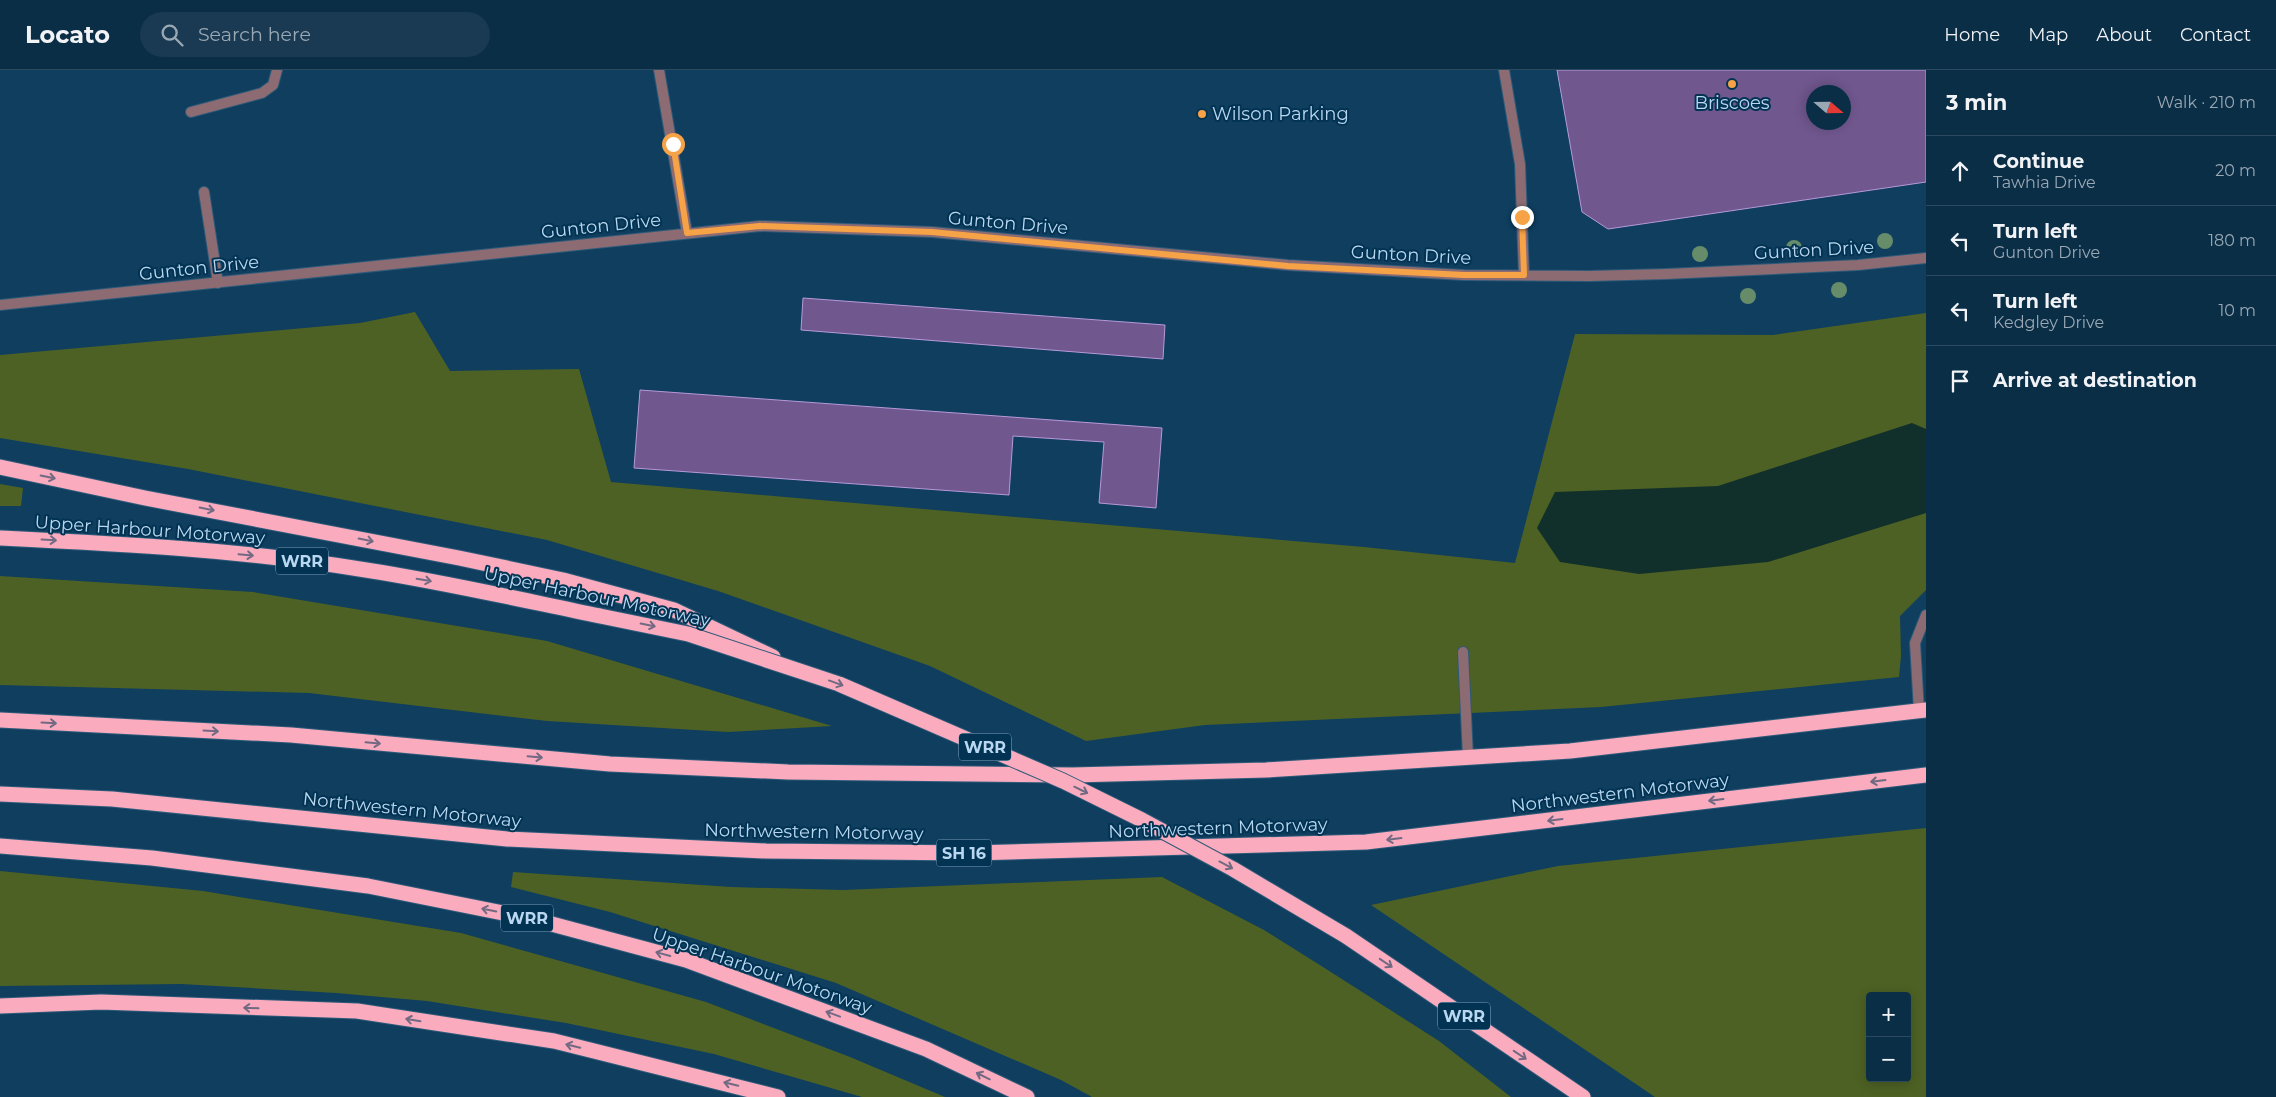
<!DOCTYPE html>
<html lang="en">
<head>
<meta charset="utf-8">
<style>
  :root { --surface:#0b2e47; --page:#193a52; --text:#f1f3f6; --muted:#9aa8b4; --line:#2b4a60 }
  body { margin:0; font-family:Montserrat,sans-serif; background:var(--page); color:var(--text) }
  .controls { position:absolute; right:15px; bottom:15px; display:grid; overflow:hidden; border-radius:5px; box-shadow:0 2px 12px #0003 }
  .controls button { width:45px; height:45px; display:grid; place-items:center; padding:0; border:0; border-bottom:1px solid var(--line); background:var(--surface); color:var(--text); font:25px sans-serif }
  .compass { position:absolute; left:1806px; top:15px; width:45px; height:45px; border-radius:50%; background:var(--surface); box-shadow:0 2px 12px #0003; rotate:110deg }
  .stop { position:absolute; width:15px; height:15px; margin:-11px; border:4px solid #f6a247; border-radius:50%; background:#fff }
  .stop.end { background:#f6a247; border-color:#fff; box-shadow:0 1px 5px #0008 }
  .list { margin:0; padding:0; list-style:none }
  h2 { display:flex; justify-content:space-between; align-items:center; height:65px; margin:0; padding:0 20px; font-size:21px }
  h2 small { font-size:16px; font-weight:400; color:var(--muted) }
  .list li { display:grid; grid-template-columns:32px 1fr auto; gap:15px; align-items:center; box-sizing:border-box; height:70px; padding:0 20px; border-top:1px solid var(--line) }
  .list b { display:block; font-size:19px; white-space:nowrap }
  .list p { margin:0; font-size:16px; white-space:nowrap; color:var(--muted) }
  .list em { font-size:16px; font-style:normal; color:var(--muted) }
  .icon { flex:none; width:28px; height:28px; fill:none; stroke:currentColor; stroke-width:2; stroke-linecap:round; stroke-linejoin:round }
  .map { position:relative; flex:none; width:1926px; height:1027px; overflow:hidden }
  header { display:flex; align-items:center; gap:30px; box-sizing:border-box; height:70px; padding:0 25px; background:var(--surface); border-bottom:1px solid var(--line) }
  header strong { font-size:24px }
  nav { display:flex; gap:28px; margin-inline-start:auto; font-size:18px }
  .search { width:350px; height:45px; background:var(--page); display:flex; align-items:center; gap:12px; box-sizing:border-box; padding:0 18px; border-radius:28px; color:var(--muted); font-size:19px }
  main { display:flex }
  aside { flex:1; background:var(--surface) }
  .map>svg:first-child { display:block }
  .green { fill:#4d6124; fill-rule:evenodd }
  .water { fill:#112f2b }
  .building { fill:#70578e; stroke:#b69ad9; fill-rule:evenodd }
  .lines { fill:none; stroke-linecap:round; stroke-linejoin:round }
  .lane-casing { stroke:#2e5a79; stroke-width:12 }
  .street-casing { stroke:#2e5a79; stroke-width:12 }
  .highway-casing { stroke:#2e5a79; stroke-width:17 }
  .lane { stroke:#8c6b72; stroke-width:10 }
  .street { stroke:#8c6b72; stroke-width:10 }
  .highway { stroke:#faabbd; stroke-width:15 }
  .highway-bridge-casing { stroke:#2e5a79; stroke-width:17; stroke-linecap:butt }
  .highway-bridge { stroke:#faabbd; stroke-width:15 }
  .tree { fill:#668c6a }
  .oneway { stroke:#726983 }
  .route { stroke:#f6a247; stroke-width:6 }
  .poi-dot { fill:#f6a247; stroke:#023353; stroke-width:2 }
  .labels { text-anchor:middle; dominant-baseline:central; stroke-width:4; stroke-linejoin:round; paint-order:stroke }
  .shield { fill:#023353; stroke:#82a6c1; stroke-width:1 }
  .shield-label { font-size:16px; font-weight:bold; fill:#b9d7f0 }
  .poi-label { font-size:18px; fill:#b9d7f0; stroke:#023353 }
  .street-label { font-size:18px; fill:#b9d7f0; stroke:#023353 }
</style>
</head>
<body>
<header>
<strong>Locato</strong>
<div class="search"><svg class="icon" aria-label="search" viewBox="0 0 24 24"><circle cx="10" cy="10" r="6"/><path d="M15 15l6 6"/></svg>Search here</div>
<nav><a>Home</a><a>Map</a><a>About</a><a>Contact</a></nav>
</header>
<main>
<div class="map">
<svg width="1926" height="1027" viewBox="0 0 1926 1027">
  <rect width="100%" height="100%" fill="#0f3e5f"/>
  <path class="green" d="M415 242 450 301 579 299 611 412 1364 477 1515 493 1575 264 1773 265 1926 243V520L1900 546 1901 586 1899 607 1601 637 1205 655 1086 671 930 596 718 521 547 470 188 399 0 368V285L360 253Z
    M0 414 23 418 21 436H0Z
    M0 506 253 522 547 571 832 656 728 662 547 651 309 623 0 615Z
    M1926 758V1027H1655L1371 835 1558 796ZM1870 926H1907V1008H1870Z
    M0 801 203 821 461 863 706 932 850 987 945 1027H862L714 984 566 953 427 931 336 923 181 914 0 916Z
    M513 802 731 817 843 820 1162 807 1264 860 1323 897 1439 971 1511 1027H1092L1061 1010 836 913 610 842 511 817Z"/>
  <path class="water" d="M1912 353 1926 359V443L1768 492 1639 504 1560 492 1537 458 1555 422 1718 416Z"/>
  <path class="building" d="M1557 0H1926V112L1608 159 1582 142ZM1814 22H1844V52H1814Z
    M803 228 1165 255 1163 289 801 260Z
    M640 320 1162 358 1156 438 1099 433 1104 372 1013 366 1009 425 634 398Z"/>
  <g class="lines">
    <g class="lane-casing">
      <path id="lane" d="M191 42 262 23 273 15 277 0
        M204 122 218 213
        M1463 582 1468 687
        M1919 641 1915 573 1926 545"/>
    </g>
    <g class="street-casing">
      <path id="street" d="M659 0 687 163
        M1504 0 1520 94 1524 205
        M0 235 760 156 932 162 1288 195 1464 205 1589 206 1666 204 1858 195 1926 188"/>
    </g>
    <g class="highway-casing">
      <path id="highway" d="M0 397 145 428 459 488 563 510 674 540 773 587
        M0 468C122 474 245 480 366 500 444 512 522 530 600 546
        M0 650 291 665 610 694 788 702 1073 705 1266 700 1570 681 1926 640
        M0 724 112 729 507 769 766 781 972 783 1366 772 1926 705
        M0 776 152 788 368 816 533 849 686 890 926 979 1027 1027
        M1346 866 1583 1027
        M0 936 101 932 357 941 554 971 778 1027"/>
    </g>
    <use href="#lane" class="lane"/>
    <use href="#street" class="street"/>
    <use href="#highway" class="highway"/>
    <g class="highway-bridge-casing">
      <path id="highway-bridge" d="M600 546 688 564 839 614 1063 711 1142 750 1233 799 1346 866"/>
    </g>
    <use href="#highway-bridge" class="highway-bridge"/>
  </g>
  <g class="tree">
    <circle cx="1885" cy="171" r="8"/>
    <circle cx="1794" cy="178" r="8"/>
    <circle cx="1700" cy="184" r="8"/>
    <circle cx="1839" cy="220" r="8"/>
    <circle cx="1748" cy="226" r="8"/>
  </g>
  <defs><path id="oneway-shaft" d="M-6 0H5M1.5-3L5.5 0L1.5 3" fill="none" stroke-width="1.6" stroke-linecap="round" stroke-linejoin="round" transform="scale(1.25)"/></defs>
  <g class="oneway">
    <use href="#oneway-shaft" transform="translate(48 407) rotate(12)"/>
    <use href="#oneway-shaft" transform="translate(207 439) rotate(11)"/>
    <use href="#oneway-shaft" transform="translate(49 470) rotate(3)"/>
    <use href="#oneway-shaft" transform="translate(366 470) rotate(11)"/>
    <use href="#oneway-shaft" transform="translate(246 485) rotate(5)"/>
    <use href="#oneway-shaft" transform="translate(424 510) rotate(10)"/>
    <use href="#oneway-shaft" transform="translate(648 555) rotate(11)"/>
    <use href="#oneway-shaft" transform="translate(836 613) rotate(20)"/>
    <use href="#oneway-shaft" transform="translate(49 653) rotate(3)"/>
    <use href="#oneway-shaft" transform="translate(211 661) rotate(3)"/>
    <use href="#oneway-shaft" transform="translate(373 673) rotate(5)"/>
    <use href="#oneway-shaft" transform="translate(535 687) rotate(5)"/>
    <use href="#oneway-shaft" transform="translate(1878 711) rotate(173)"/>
    <use href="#oneway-shaft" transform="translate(1081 720) rotate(26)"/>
    <use href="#oneway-shaft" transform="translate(1716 730) rotate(173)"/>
    <use href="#oneway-shaft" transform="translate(1555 750) rotate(173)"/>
    <use href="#oneway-shaft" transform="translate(1394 769) rotate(173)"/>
    <use href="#oneway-shaft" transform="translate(1226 795) rotate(28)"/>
    <use href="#oneway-shaft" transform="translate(489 840) rotate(-169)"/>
    <use href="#oneway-shaft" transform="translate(663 884) rotate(-165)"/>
    <use href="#oneway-shaft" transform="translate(1386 893) rotate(34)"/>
    <use href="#oneway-shaft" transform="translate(251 938) rotate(-178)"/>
    <use href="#oneway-shaft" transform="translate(833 944) rotate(-160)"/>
    <use href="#oneway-shaft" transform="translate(413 950) rotate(-171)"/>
    <use href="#oneway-shaft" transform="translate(573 976) rotate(-166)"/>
    <use href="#oneway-shaft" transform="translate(1520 985) rotate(34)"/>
    <use href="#oneway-shaft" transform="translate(983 1006) rotate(-154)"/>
    <use href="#oneway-shaft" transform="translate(731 1014) rotate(-166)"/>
  </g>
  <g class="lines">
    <path class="route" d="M673 74 687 163 760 156 932 162 1288 196 1464 205H1524L1522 147"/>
  </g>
  <g class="poi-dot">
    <circle cx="1732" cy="14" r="5"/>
    <circle cx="1202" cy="44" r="5"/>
  </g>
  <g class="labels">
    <g class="shield">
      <rect x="276" y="477.5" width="52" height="27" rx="4"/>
      <rect x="959" y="663.5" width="52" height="27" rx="4"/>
      <rect x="936.5" y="769.5" width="55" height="27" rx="4"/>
      <rect x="501" y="834.5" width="52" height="27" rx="4"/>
      <rect x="1438" y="932.5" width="52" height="27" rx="4"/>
    </g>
    <g class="shield-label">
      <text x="302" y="491">WRR</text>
      <text x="985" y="677">WRR</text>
      <text x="964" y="783">SH 16</text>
      <text x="527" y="848">WRR</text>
      <text x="1464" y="946">WRR</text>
    </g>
    <g class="poi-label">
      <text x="1732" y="33">Briscoes</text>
      <text x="1212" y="44" text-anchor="start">Wilson Parking</text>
    </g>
    <g class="street-label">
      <text transform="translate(1008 153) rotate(5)">Gunton Drive</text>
      <text transform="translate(601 156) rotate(-6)">Gunton Drive</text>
      <text transform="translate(1814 180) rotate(-3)">Gunton Drive</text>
      <text transform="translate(1411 185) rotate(3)">Gunton Drive</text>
      <text transform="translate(199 198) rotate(-6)">Gunton Drive</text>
      <text transform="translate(150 460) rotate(4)">Upper Harbour Motorway</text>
      <text transform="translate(597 527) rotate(12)">Upper Harbour Motorway</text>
      <text transform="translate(1620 723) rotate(-7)">Northwestern Motorway</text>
      <text transform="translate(412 740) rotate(6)">Northwestern Motorway</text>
      <text transform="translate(1218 758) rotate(-2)">Northwestern Motorway</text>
      <text transform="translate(814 762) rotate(1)">Northwestern Motorway</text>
      <text transform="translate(762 901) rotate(19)">Upper Harbour Motorway</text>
    </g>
  </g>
</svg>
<div class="controls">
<button>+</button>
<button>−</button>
</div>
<svg class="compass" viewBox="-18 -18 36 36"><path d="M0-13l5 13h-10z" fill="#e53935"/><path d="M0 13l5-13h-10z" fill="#9aa8b4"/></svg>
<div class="stop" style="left:673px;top:74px"></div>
<div class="stop end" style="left:1522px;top:147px"></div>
</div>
<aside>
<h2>3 min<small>Walk · 210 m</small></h2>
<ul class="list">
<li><svg class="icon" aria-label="ahead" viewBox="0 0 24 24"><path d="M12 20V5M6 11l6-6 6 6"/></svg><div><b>Continue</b><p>Tawhia Drive</p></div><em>20 m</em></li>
<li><svg class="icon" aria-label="left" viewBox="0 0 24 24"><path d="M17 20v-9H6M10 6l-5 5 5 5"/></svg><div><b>Turn left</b><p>Gunton Drive</p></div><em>180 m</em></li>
<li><svg class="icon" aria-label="left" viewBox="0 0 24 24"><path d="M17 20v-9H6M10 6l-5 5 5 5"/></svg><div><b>Turn left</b><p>Kedgley Drive</p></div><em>10 m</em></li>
<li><svg class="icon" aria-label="arrive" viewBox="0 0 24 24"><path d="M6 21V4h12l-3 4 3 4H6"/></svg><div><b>Arrive at destination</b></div></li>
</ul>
</aside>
</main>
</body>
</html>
